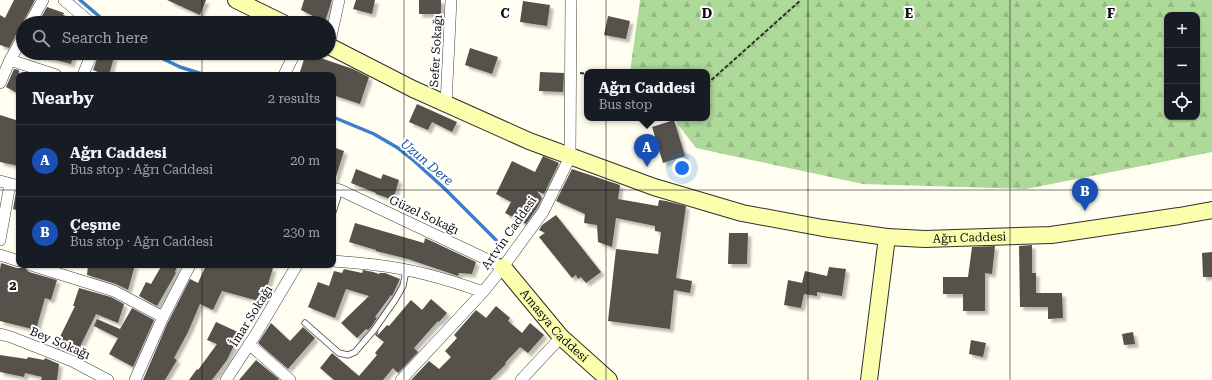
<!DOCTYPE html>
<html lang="en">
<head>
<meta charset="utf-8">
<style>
  :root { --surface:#171b24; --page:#242831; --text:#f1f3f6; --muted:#9ea1a6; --line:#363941; --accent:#0f766e }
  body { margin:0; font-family:"Roboto Serif",serif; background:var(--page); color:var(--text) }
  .controls { position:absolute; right:12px; top:12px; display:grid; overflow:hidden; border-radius:8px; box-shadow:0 1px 3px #0004 }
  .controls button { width:36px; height:36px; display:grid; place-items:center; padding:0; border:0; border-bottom:1px solid var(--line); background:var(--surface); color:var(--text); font:20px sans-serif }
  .you { position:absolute; left:682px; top:168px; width:14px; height:14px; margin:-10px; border:3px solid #fff; border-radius:50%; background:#1a73e8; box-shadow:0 0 0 6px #1a73e833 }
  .badge { display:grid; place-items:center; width:26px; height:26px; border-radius:50%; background:var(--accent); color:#fff; font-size:13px; font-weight:700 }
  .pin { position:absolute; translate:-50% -33px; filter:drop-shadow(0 1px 2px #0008) }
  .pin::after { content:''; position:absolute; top:21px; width:14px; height:12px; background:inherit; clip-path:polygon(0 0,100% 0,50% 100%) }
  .popup { position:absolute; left:584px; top:69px; width:126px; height:52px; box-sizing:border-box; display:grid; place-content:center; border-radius:8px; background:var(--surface); filter:drop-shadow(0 1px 3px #0005); font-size:13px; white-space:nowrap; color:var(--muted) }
  .popup b { font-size:15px; color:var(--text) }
  .popup::after { content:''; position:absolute; left:50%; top:100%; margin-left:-8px; border:8px solid transparent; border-top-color:var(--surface) }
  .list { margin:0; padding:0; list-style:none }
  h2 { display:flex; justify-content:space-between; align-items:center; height:52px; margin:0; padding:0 16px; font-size:17px }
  h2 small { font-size:13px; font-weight:400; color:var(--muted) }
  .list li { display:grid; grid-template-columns:26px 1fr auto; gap:12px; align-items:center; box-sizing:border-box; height:72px; padding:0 16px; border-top:1px solid var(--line) }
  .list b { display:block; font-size:15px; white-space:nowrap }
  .list p { margin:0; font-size:13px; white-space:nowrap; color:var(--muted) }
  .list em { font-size:13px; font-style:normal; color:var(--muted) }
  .icon { flex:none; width:22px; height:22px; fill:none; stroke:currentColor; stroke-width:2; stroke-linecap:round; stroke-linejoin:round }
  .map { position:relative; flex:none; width:1212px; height:380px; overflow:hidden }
  .search { position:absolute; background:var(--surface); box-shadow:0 1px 3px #0004; left:16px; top:16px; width:320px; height:44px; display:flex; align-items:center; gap:10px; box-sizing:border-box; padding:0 14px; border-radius:22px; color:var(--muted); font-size:15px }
  .panel { position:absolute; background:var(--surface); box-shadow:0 1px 3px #0004; left:16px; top:72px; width:320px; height:196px; border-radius:8px }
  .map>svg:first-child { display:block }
  .forest { fill:url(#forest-firs); fill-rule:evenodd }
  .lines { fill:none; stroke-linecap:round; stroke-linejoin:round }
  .stream { stroke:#3d7ecb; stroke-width:3.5 }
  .building { fill:#57514b; filter:url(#shadow) }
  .lane-casing { stroke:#414141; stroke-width:7 }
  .street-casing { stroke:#414141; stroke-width:12 }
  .secondary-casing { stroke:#303030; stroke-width:18 }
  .path { stroke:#303030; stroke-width:2; stroke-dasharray:4 2; stroke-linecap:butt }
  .lane { stroke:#fff; stroke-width:5.5 }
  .street { stroke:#fff; stroke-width:11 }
  .secondary { stroke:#fbfeac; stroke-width:16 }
  .grid { fill:none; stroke:#0e0e0e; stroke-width:1; stroke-opacity:0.55 }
  .labels { text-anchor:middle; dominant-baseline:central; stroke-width:4; stroke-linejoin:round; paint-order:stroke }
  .street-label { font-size:12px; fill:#0e0e0e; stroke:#fff }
  .water-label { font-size:13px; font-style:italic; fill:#19519f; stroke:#fff }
  .grid-label { font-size:13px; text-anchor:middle; font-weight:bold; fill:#0e0e0e; stroke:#fff; stroke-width:4; stroke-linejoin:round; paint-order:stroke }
</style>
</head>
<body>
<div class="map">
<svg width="1212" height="380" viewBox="0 0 1212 380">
  <defs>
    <pattern id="forest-firs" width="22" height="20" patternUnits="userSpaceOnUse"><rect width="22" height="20" fill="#add999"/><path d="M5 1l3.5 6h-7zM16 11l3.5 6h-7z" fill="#94b983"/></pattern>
    <filter id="shadow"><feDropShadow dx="3.5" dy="3.5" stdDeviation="1" flood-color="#0004"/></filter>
  </defs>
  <rect width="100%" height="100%" fill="#fffef0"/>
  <path class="forest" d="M640 0H1212V152L1026 189 863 184 696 148 673 118H707V72H630ZM1167 15H1197V117H1167Z"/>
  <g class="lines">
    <path class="stream" d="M80 0 107 23
      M151 53 180 67 205 75
      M333 117 374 134 398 148 412 159 445 189 496 240"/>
  </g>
  <path class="building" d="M14 0H35L24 20 23 30 20 31 17 33 9 48 0 45V15L5 18Z
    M167 0H206L200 15Z
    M304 0H332L325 22 301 10Z
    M356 0H375L372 14 353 9Z
    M419 0H441V14H419Z
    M523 1 550 5 547 26 520 22Z
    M47 7 64 13 63 15 77 20 80 23H38Z
    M608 16 630 21 626 39 604 35Z
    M470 48 498 57 492 74 465 65Z
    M40 53H74L71 64 40 56Z
    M99 53 114 57 109 75H97L98 72 93 70Z
    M306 53 353 69 369 77 360 104 333 95V75H299Z
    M14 69 19 70V94L6 87Z
    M540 72 564 73 563 92 539 91Z
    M417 104 457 122 452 132 432 122 428 130 409 122Z
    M0 115 19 121V166L0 162Z
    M674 120 685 156 663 163 652 127Z
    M333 147 344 151 335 180H333Z
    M543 156 559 163 544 194 537 191 542 198 537 208 526 224 505 213 511 202 496 194 512 161 535 172Z
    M356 169 381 179 383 174 399 180 393 200 376 194V193L351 183Z
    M572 169 620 185 618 199 658 206 659 200 666 201 686 206 676 278 692 281 690 293 674 290 670 329 608 321 616 249 658 254 661 232 655 231V226L616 218 612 247 598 242 597 225 584 223 585 214 556 201Z
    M16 192 19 193V211L13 209Z
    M556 215 601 272 586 283 581 277 578 279 576 275 572 278 539 237 545 233 539 230 542 225Z
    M355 223 424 243 425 238 476 262 472 274 459 273 458 276 408 259 376 251V250L349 242Z
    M729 233H748L747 264H728Z
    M1032 245V273H1036V293H1062L1063 318 1048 319V307H1020L1019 246Z
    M995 246 992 274 985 273V311H963V294H943V277H968L972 247Z
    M1212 252V277H1203L1202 253Z
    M1 263 17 268H21L24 266 26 269 29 272 57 280 51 300 45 298 36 330 0 321V269Z
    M88 265H135L128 290 116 284 87 275Z
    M162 265H178L175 272 176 273 157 306 139 296 146 282 151 284Z
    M206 265H263L273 268 266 291 263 289 266 292 263 302 222 291 213 310 200 304 188 332 174 358 177 360 165 380H143L167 324 190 279 198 283Z
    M829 267 846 269 842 296 817 292V296L804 294 801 308 784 305 788 280 802 283 805 271 827 276Z
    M344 269 362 273 363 270 373 272 379 274 380 273H385L400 279 392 296 391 295 375 317 377 318 371 327 368 330 366 329 357 338 341 323 369 296 346 289 335 318 308 307 318 282 329 286 334 271 342 273Z
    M79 288 111 297 124 304 118 323 96 314 76 355 55 347 75 306H73Z
    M431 299 447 313 439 322 438 321 414 348 418 352 398 373 393 368 383 380H334L320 368 332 353 359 376 377 355 375 353 384 342 375 335 379 330 377 336 387 325 389 326 411 300 422 310Z
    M496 306 510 318 508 321 522 333 530 323 544 335 528 353 520 347 505 363 506 364 490 380H411L429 361 439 369 451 357 445 351 457 338 454 335 476 310 486 318Z
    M132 308 154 320 133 367 109 354 118 338 94 326 97 319 120 329Z
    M216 322 240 333 227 360 212 380H189L197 369 198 370 217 344 207 340Z
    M271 323 290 341 303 327 315 338 288 369 258 343Z
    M1133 332 1135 344 1124 345 1122 334Z
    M971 340 986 343 983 357 969 354Z
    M0 355 27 359 28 357 44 360 45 358 59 364 57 380H41L42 377 25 373 24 377 0 372Z
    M256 360 279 379 278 380H239Z"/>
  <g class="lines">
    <g class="lane-casing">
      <path id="lane" d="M333 212 340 190
        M305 323 339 353 348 355 355 352 374 330 395 300 403 286 406 271"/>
    </g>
    <g class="street-casing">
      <path id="street" d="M64 0 91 23
        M30 23 43 0
        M329 46 339 0
        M10 60 56 75
        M83 75 92 53
        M284 75 295 53
        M0 83 10 60 23 37
        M446 104 451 0
        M0 181 19 186
        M333 188 340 190 503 267
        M0 240 10 184
        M0 255 19 261
        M333 261C347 262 362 263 376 265 411 269 450 280 483 292
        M31 265 114 291 163 317
        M0 334 11 337 72 361 108 380
        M249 344 290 380
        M135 380 163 317 190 265
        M226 380 256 334 297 265
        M401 380 483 292 503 267 543 212 570 157 571 0
        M521 380 561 337"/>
    </g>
    <g class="secondary-casing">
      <g id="secondary">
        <path d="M236 0 283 23"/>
        <path id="s1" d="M329 46 413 89 529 141 654 187 742 213 823 228 887 237 925 239 1051 235 1179 216 1212 210"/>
        <path id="s2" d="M503 267 561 337 609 380"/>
        <path d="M869 380 887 237"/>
      </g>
    </g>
    <path class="path" d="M580 73 587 74
      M707 84 801 0"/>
    <use href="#lane" class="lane"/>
    <use href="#street" class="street"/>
    <use href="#secondary" class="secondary"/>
  </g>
  <path class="grid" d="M202 0V23M404 0V380M606 0V380M808 0V380M1010 0V380M202 53V75M0 190H19M333 190H1212M202 265V380"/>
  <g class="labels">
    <g class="street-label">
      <text transform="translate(436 51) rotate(-87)">Sefer Sokağı</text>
      <text transform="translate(424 215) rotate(25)">Güzel Sokağı</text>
      <text transform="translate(509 233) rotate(-55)">Artvin Caddesi</text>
      <text stroke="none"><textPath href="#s1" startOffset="676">Ağrı Caddesi</textPath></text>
      <text transform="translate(251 316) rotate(-58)">İmar Sokağı</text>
      <text stroke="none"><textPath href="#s2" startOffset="78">Amasya Caddesi</textPath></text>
      <text transform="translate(60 343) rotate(23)">Bey Sokağı</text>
    </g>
    <g class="water-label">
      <text transform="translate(427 162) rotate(40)">Uzun Dere</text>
    </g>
  </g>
  <g class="grid-label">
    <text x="505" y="18">C</text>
    <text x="707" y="18">D</text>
    <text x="909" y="18">E</text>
    <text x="1111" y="18">F</text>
    <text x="13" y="290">2</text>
  </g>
</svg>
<div class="controls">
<button>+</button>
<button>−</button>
<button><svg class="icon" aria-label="locate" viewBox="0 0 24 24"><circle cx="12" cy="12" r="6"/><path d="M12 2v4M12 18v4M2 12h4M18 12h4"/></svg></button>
</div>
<div class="you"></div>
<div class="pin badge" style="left:647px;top:167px;background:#1a4fb4">A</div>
<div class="popup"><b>Ağrı Caddesi</b>Bus stop</div>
<div class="pin badge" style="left:1085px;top:211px;background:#1a4fb4">B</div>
<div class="search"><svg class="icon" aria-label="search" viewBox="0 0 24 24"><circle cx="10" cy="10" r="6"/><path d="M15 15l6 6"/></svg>Search here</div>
<section class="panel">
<h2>Nearby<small>2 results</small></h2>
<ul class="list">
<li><span class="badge" style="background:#1a4fb4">A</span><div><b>Ağrı Caddesi</b><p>Bus stop · Ağrı Caddesi</p></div><em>20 m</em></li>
<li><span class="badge" style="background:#1a4fb4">B</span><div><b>Çeşme</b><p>Bus stop · Ağrı Caddesi</p></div><em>230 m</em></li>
</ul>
</section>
</div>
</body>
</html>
